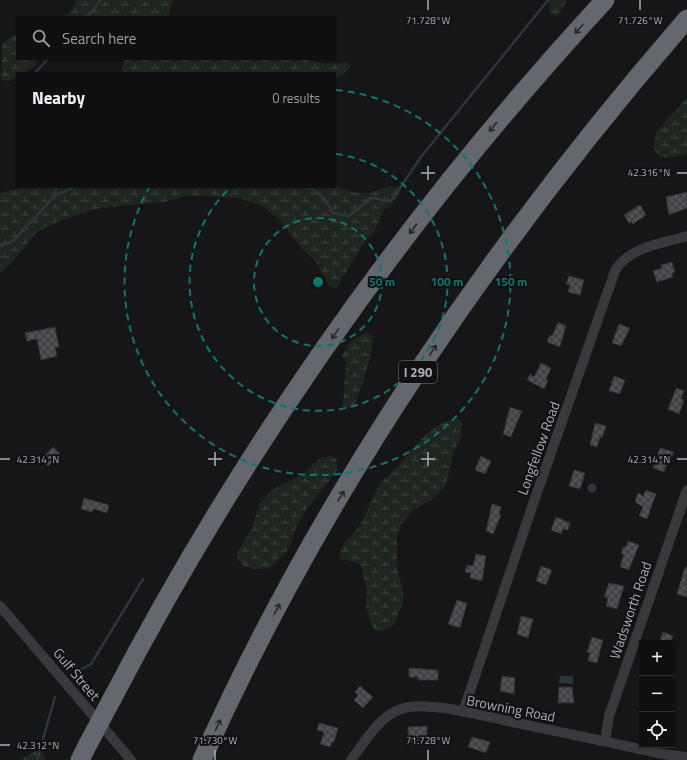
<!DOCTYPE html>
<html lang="en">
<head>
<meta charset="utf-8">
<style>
  :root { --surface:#101012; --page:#19191b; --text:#f1f3f6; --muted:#9c9d9f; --line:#303032 }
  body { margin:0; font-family:"Titillium Web",sans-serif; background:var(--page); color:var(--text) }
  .controls { position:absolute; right:12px; bottom:12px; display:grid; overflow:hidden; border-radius:0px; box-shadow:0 1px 3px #0004 }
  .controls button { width:36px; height:36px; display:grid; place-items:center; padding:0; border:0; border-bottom:1px solid var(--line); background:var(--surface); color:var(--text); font:20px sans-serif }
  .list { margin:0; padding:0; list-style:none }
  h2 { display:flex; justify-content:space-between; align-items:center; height:52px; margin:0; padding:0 16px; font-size:17px }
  h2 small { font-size:13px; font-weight:400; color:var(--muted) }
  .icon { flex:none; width:22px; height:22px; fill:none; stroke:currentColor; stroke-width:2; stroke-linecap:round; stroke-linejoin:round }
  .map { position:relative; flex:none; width:687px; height:760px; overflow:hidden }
  .search { position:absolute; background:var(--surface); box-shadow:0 1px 3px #0004; left:16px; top:16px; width:320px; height:44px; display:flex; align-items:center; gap:10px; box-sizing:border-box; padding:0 14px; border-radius:0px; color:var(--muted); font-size:15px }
  .panel { position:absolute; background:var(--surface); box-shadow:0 1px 3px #0004; left:16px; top:72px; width:320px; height:116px; border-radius:0px }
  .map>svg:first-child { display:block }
  .wetland { fill:url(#wetland-marsh) }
  .water { fill:#2d363c }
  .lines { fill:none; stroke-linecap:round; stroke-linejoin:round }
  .stream { stroke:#2d363c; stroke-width:2.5 }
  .building { fill:url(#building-cross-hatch); stroke:#313134 }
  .minor { stroke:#38393d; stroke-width:10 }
  .motorway { stroke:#64676e; stroke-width:19 }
  .motorway-bridge { stroke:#64676e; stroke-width:19 }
  .oneway { stroke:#26262a }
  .ticks { fill:none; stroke:#a9aeb8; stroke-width:1.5 }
  .ring { fill:none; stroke:#0f766e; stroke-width:2; stroke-dasharray:7 5 }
  .labels { text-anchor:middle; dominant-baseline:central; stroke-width:4; stroke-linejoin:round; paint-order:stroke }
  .shield { fill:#111113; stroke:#7b7f86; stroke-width:1 }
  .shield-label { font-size:13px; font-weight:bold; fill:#a9aeb8 }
  .street-label { font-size:14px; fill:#a9aeb8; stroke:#111113 }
  .ticks-label { font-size:10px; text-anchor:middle; fill:#a9aeb8; stroke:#111113; stroke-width:4; stroke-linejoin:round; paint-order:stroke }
  .centre { fill:#0f766e; stroke:#111113; stroke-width:2 }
  .ring-label { font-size:12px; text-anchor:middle; font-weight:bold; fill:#0f766e; stroke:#111113; stroke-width:4; stroke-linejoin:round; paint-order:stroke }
</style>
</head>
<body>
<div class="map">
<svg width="687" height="760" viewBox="0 0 687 760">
  <defs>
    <pattern id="wetland-marsh" width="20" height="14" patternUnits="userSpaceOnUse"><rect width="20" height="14" fill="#1f261f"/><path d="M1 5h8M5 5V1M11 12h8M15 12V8" fill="none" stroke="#3d433d"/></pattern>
    <pattern id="building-cross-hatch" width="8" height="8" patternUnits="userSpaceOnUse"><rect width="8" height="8" fill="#434448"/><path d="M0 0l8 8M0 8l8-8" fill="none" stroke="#5b5c60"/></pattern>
  </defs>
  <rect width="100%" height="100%" fill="#161618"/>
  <path class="wetland" d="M77 0H173L170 8 169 17H61L70 13Z
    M548 0H567L561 10 560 14 556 16 550 13Z
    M17 33V59H40C34 67 28 73 17 73V77L10 81 1 80 2 43Z
    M125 59H305C320 64 332 65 348 62L351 67 335 81V73H121Z
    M687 98V154L666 158 660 157 654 148 656 132Z
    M335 185C345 191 361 195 372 192 382 190 390 184 400 187L399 196 383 211 375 230 364 242 337 288 330 287 316 262 301 248 282 222 264 207 240 198 196 196H186L164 202 100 208 62 220 37 232 13 261 0 273V193L25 187H335Z
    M366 332 373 336C371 362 363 384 353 408H343L346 362 342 356 350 342Z
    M458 419 462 422 461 437 454 451 446 486 432 500 413 510 401 525 397 538V568L403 590V604L393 625 383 631H377L372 627 366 608 367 590 361 566 357 562 339 559C342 538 350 541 359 526 367 513 371 500 378 487 383 479 393 472 399 465 417 446 428 423 458 419Z
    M331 456 337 460V471L308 507 296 528 289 549 270 568C256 569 246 572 237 559V553L252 528 259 504 273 489 302 475 320 458Z
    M40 751 44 754 45 760H20L33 752Z"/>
  <path class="water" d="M587.5 488a4.5 4.5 0 1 1 9 0a4.5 4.5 0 1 1-9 0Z
    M560 676H573V684L559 683Z"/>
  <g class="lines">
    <path class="stream" d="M87 17 101 0
      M35 73 48 59
      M306 187C320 191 326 201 333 213L349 216 371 198 391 201 421 157 548 0
      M54 196 75 187
      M0 246 13 241 54 197 56 187
      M74 673 91 664 143 579
      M37 760 55 697"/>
  </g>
  <path class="building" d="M687 192V208L669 215 666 197Z
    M640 205 646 215 633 224 631 222 629 223 624 215Z
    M672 262 675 272 672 273 673 277 657 282 653 271 662 268 661 265Z
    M569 276 584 280 580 295 568 292 570 285 566 284Z
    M558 322 566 326 560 347 547 342 550 335 552 336Z
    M619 324 630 328 621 346 612 343Z
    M55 327 59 347 55 348 57 356 41 360 37 339 27 341 25 333Z
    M541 363 551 368 546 379 548 381 544 389 527 380 530 374 534 377Z
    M614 376 625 380 620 394 609 391Z
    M676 388 684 391 681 399 684 400 679 414 668 409Z
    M510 407 522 411 511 437 503 434Z
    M595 423 606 426 602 438 600 437 597 447 590 445Z
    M53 447 60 454 48 466 41 460Z
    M660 448 674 452 670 461H668L664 472 653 468Z
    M481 456 491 461 485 474 475 470Z
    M574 470 585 473 580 489 569 486Z
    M646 490 656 494 647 519 639 516 643 507 635 502 638 493 643 496Z
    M84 498 109 505 107 513 93 509 92 512 81 509Z
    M492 504 501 507 499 515H501L493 534 486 531Z
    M556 517 570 523 568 530 563 529 561 534 551 530Z
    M628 541 639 545 629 570 620 567 624 554H621L624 546 626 547Z
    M476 554 486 556 482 581 470 578 471 573 465 572 467 565 473 566Z
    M541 566 552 570 546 585 536 581Z
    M685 567H687V597L677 594Z
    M609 583 624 586 617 609 606 606 608 598 604 597Z
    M457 600 467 603 460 628 448 624Z
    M521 616 533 619 528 638 517 634Z
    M663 632 673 636 670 643H659Z
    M592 637 603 640 597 663 588 661 590 653 587 652Z
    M409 668 438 670V680H418V677H409Z
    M502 676 515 678 514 694 500 691Z
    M360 686 373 697 363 708 354 700 358 695 355 692Z
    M559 687H572L574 703H558Z
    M319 723 338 728 334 742H332L330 747 320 744 324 732 317 730Z
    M427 726V737H419L420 743H411V737L408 738V727Z
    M472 737 490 742 486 753 468 747Z"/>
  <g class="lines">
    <path class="minor" d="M0 606 131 760
      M463 712 533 504 615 271C628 247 664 243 687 236
      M605 741 609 716 687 490
      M351 760C365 742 379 716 401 709 424 700 478 715 503 720 556 731 609 742 663 754L687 757"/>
    <path class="motorway" d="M112 699C244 446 411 210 605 0
      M80 760 88 744
      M202 760C322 492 495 240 687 19"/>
    <path class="motorway-bridge" d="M88 744 112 699"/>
  </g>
  <defs><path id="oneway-shaft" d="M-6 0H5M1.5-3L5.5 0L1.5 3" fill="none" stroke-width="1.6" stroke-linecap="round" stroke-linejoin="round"/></defs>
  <g class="oneway">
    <use href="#oneway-shaft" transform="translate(579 29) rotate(132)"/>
    <use href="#oneway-shaft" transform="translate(493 127) rotate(129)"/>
    <use href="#oneway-shaft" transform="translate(413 229) rotate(127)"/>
    <use href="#oneway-shaft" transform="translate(335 334) rotate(125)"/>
    <use href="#oneway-shaft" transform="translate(433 350) rotate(-56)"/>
    <use href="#oneway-shaft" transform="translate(341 496) rotate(-59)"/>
    <use href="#oneway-shaft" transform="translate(277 609) rotate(-62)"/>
    <use href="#oneway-shaft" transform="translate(218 725) rotate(-65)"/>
  </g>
  <path class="ticks" d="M428 0V10M640 0V10M428 166V180M421 173H435M677 173H687M215 452V466M428 452V466M0 459H10M208 459H222M421 459H435M677 459H687M0 745H10M215 750V760M428 750V760"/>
  <g class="ring">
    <circle cx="318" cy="282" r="64"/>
    <path d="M336 154A129 129 0 1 1 230 188"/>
    <path d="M336 90A193 193 0 1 1 149 188"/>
  </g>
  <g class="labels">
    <rect class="shield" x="399" y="361" width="38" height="22" rx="3"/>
    <g class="shield-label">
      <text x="418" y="372">I 290</text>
    </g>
    <g class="street-label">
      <text transform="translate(538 448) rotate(-70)">Longfellow Road</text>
      <text transform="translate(630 610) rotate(-71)">Wadsworth Road</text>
      <text transform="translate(77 674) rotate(50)">Gulf Street</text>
      <text transform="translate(511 708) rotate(11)">Browning Road</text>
    </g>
  </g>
  <g class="ticks-label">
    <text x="428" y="24">71.728°W</text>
    <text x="640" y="24">71.726°W</text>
    <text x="649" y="176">42.316°N</text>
    <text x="38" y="463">42.314°N</text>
    <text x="649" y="463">42.314°N</text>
    <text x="215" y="744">71.730°W</text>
    <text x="428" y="744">71.728°W</text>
    <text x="38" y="749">42.312°N</text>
  </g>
  <circle cx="318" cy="282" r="6" class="centre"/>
  <g class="ring-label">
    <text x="382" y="286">50 m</text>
    <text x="447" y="286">100 m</text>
    <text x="511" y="286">150 m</text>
  </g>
</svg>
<div class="controls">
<button>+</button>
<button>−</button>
<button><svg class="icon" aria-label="locate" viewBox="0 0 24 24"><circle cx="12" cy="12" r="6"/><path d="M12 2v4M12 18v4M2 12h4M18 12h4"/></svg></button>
</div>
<div class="search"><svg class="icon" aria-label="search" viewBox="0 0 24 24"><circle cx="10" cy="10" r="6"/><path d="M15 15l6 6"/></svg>Search here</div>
<section class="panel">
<h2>Nearby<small>0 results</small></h2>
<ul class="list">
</ul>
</section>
</div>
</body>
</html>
